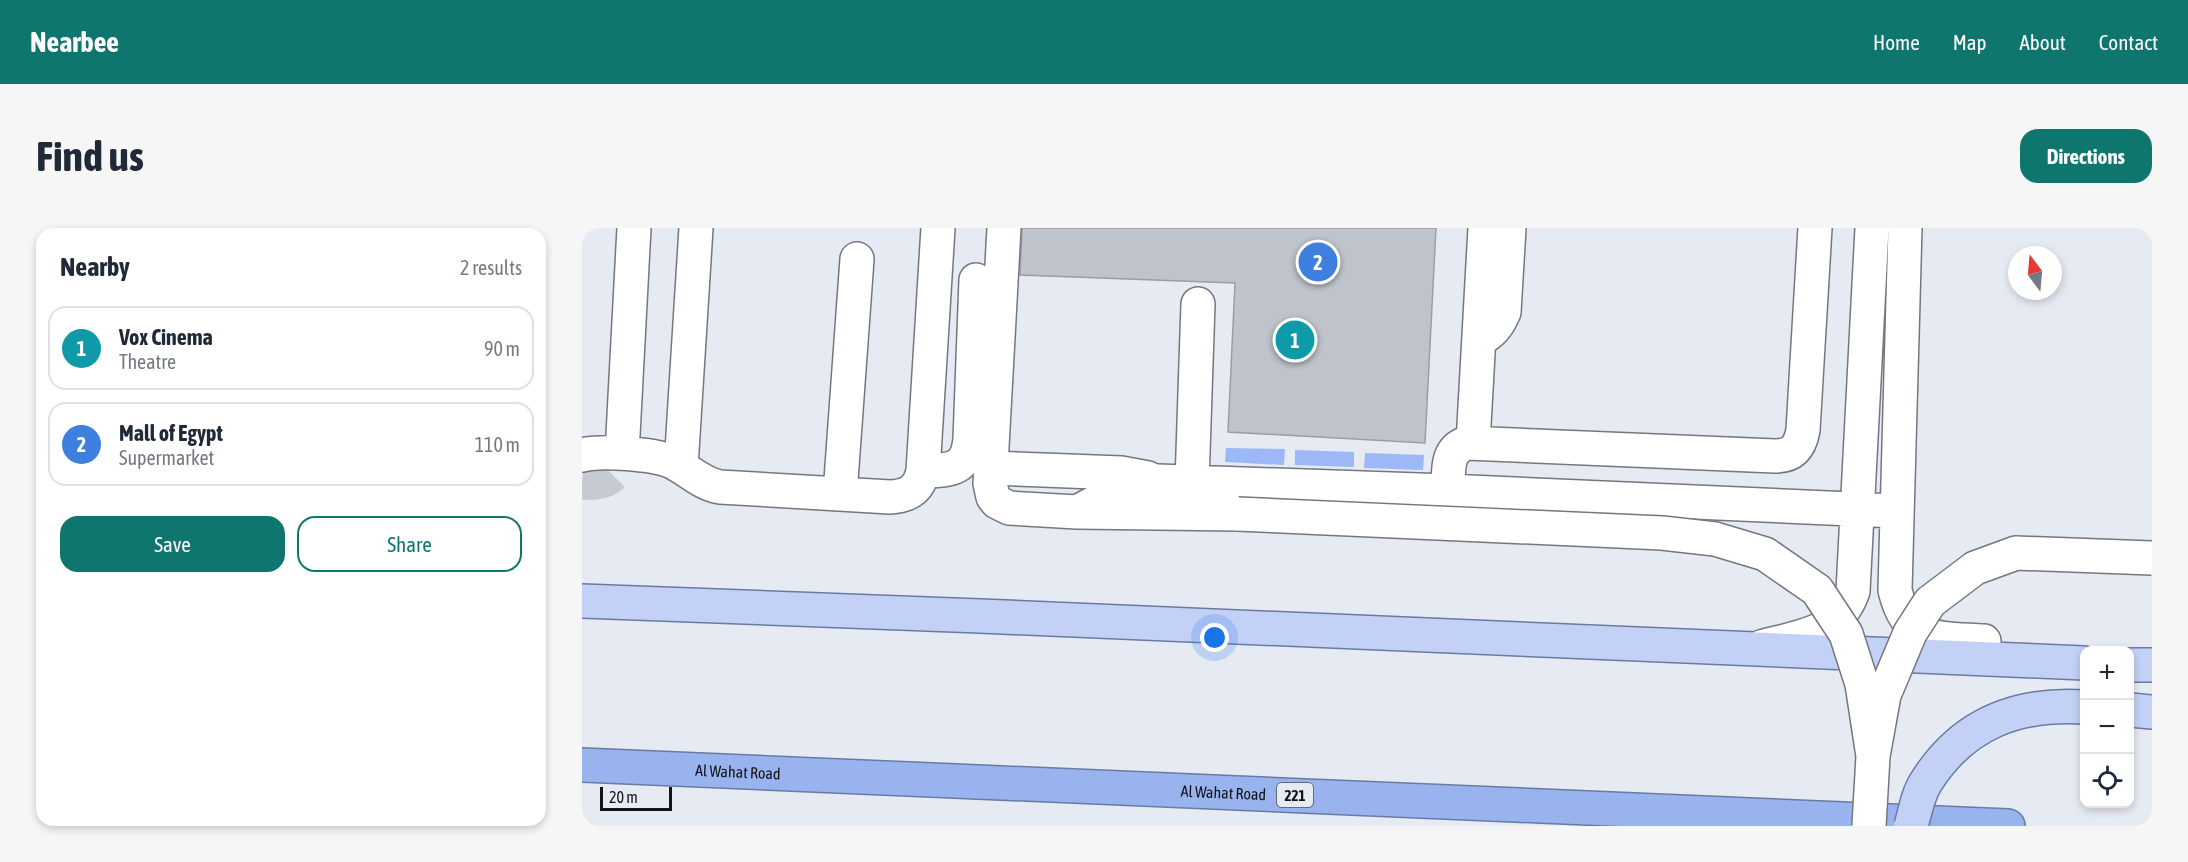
<!DOCTYPE html>
<html lang="en">
<head>
<meta charset="utf-8">
<style>
  :root { --surface:#fff; --page:#f6f6f7; --text:#1f2937; --muted:#747a83; --line:#e0e1e3; --accent:#0f766e }
  body { margin:0; font-family:"Asap Condensed",sans-serif; background:var(--page); color:var(--text) }
  .controls { position:absolute; right:18px; bottom:18px; display:grid; overflow:hidden; border-radius:12px; box-shadow:0 3px 9px #0003 }
  .controls button { width:54px; height:54px; display:grid; place-items:center; padding:0; border:0; border-bottom:2px solid var(--line); background:var(--surface); color:var(--text); font:30px sans-serif }
  .compass { position:absolute; left:1426px; top:18px; width:54px; height:54px; border-radius:50%; background:var(--surface); box-shadow:0 3px 9px #0003; rotate:344deg }
  .scale { position:absolute; left:18px; bottom:15px; width:72px; box-sizing:border-box; padding-left:6px; border:3px solid #121316; border-top:0; font-size:16px; line-height:21px; white-space:nowrap; color:#121316; -webkit-text-stroke:4px #e6eaf2; paint-order:stroke }
  .you { position:absolute; left:633px; top:410px; width:21px; height:21px; margin:-15px; border:4px solid #fff; border-radius:50%; background:#1a73e8; box-shadow:0 0 0 9px #1a73e833 }
  .badge { display:grid; place-items:center; width:39px; height:39px; border-radius:50%; background:var(--accent); color:#fff; font-size:20px; font-weight:700 }
  .pin { position:absolute; translate:-50% -50%; border:3px solid #fff; box-shadow:0 2px 6px #0006 }
  .list { margin:0; padding:0; list-style:none }
  h2 { display:flex; justify-content:space-between; align-items:center; height:78px; margin:0; padding:0 24px; font-size:26px }
  h2 small { font-size:20px; font-weight:400; color:var(--muted) }
  .list li { display:grid; grid-template-columns:39px 1fr auto; gap:18px; align-items:center; box-sizing:border-box; height:84px; margin:0 12px 12px; padding:0 12px; border:2px solid var(--line); border-radius:18px }
  .list b { display:block; font-size:22px; white-space:nowrap }
  .list p { margin:0; font-size:20px; white-space:nowrap; color:var(--muted) }
  .list em { font-size:20px; font-style:normal; color:var(--muted) }
  .actions { display:flex; gap:12px; padding:18px 24px }
  .actions a { flex:1; padding:14px 0; border:2px solid var(--accent); border-radius:18px; text-align:center; font-size:21px; color:var(--accent) }
  .actions .main { background:var(--accent); color:#fff }
  .icon { flex:none; width:33px; height:33px; fill:none; stroke:currentColor; stroke-width:2; stroke-linecap:round; stroke-linejoin:round }
  .map { position:relative; flex:none; width:1570px; height:598px; overflow:hidden; border-radius:18px }
  header { display:flex; align-items:center; gap:36px; box-sizing:border-box; height:84px; padding:0 30px; background:var(--accent); color:#fff }
  header strong { font-size:28px }
  nav { display:flex; gap:33px; margin-inline-start:auto; font-size:21px }
  .intro { display:flex; align-items:center; justify-content:space-between; box-sizing:border-box; height:144px; padding:0 36px }
  h1 { margin:0; font-size:42px }
  .button { padding:15px 27px; border-radius:18px; background:var(--accent); color:#fff; font-size:21px; font-weight:700 }
  main { display:flex; gap:36px; padding:0 36px }
  aside { flex:1; background:var(--surface); border-radius:18px; box-shadow:0 3px 9px #0003 }
  .map>svg:first-child { display:block }
  .green { fill:#9cb8f6 }
  .building { fill:#bfc3cb; stroke:#9a9ea6; stroke-width:1.5 }
  .lines { fill:none; stroke-linecap:round; stroke-linejoin:round }
  .minor-tunnel { stroke:#c6cad1; stroke-width:33; stroke-dasharray:33 16; stroke-linecap:butt }
  .minor-casing { stroke:#74777f; stroke-width:36 }
  .major-casing { stroke:#6a7ba3; stroke-width:36 }
  .highway-casing { stroke:#6a7ba3; stroke-width:36 }
  .minor { stroke:#fff; stroke-width:33 }
  .major { stroke:#c2d1f5; stroke-width:33 }
  .highway { stroke:#99b3ef; stroke-width:33 }
  .minor-bridge-casing { stroke:#74777f; stroke-width:36; stroke-linecap:butt }
  .major-bridge-casing { stroke:#6a7ba3; stroke-width:36; stroke-linecap:butt }
  .minor-bridge { stroke:#fff; stroke-width:33 }
  .major-bridge { stroke:#c2d1f5; stroke-width:33 }
  .labels { text-anchor:middle; dominant-baseline:central; stroke-width:5; stroke-linejoin:round; paint-order:stroke }
  .shield { fill:#e6eaf2; stroke:#525458; stroke-width:1.5 }
  .shield-label { font-size:15px; font-weight:bold; fill:#121316 }
  .street-label { font-size:16px; fill:#121316; stroke:#e6eaf2 }
</style>
</head>
<body>
<header>
<strong>Nearbee</strong>
<nav><a>Home</a><a>Map</a><a>About</a><a>Contact</a></nav>
</header>
<div class="intro"><h1>Find us</h1><a class="button">Directions</a></div>
<main>
<aside>
<h2>Nearby<small>2 results</small></h2>
<ul class="list">
<li><span class="badge" style="background:#0f9aa8">1</span><div><b>Vox Cinema</b><p>Theatre</p></div><em>90 m</em></li>
<li><span class="badge" style="background:#3f7fe0">2</span><div><b>Mall of Egypt</b><p>Supermarket</p></div><em>110 m</em></li>
</ul>
<div class="actions"><a class="main">Save</a><a>Share</a></div>
</aside>
<div class="map">
<svg width="1570" height="598" viewBox="0 0 1570 598">
  <rect width="100%" height="100%" fill="#e6eaf2"/>
  <path class="green" d="M644 220 703 221 702 237 643 234Z
    M713 222 772 224V239L713 237Z
    M783 225 842 227 841 242 782 240Z"/>
  <path class="building" d="M440 0H854L843 215 646 204 653 55 438 47Z"/>
  <g class="lines">
    <path class="minor-tunnel" d="M0 255C37 258 40 238 41 207"/>
    <g class="minor-casing">
      <path id="minor" d="M422 0 408 255 411 269 415 274 427 280 495 284 656 286
        M1323 0 1313 362C1325 415 1357 410 1402 413
        M897 112C910 105 916 98 922 84L927 0
        M41 207 52 0
        M891 215 903 0
        M0 227C19 222 70 226 88 233 106 241 119 256 138 259L308 269C326 268 337 262 341 243L356 0
        M99 239 114 0
        M409 240 539 245 566 250
        M341 243C368 242 385 243 388 211L394 52
        M610 254 616 76
        M866 263C867 243 863 222 885 215L1193 228C1211 228 1218 219 1221 202L1233 0
        M258 266 275 31
        M495 284 533 264 576 253 866 263 1314 283
        M1179 419C1218 408 1256 407 1271 363L1290 0"/>
    </g>
    <g class="major-casing">
      <path id="major" d="M0 373 398 388 1502 435
        M1548 437H1570
        M1548 482 1570 484"/>
    </g>
    <g class="highway-casing">
      <g id="highway">
        <path id="s1" d="M0 537 1426 598"/>
      </g>
    </g>
    <use href="#minor" class="minor"/>
    <use href="#major" class="major"/>
    <use href="#highway" class="highway"/>
    <g class="minor-bridge-casing">
      <path id="minor-bridge" d="M656 286 1080 305 1133 311 1183 326 1235 362 1264 406 1280 456 1291 528
        M1287 598 1291 528 1302 467 1328 405 1348 374 1393 340 1434 325 1570 330"/>
    </g>
    <g class="major-bridge-casing">
      <path id="major-bridge" d="M1329 598C1333 584 1336 566 1344 554 1381 495 1435 475 1502 479"/>
    </g>
    <use href="#minor-bridge" class="minor-bridge"/>
    <use href="#major-bridge" class="major-bridge"/>
  </g>
  <g class="labels">
    <rect class="shield" x="695" y="555" width="36" height="24" rx="4.5"/>
    <g class="shield-label">
      <text x="713" y="567">221</text>
    </g>
    <g class="street-label">
      <text stroke="none"><textPath href="#s1" startOffset="156">Al Wahat Road</textPath></text>
      <text stroke="none"><textPath href="#s1" startOffset="642">Al Wahat Road</textPath></text>
    </g>
  </g>
</svg>
<div class="controls">
<button>+</button>
<button>−</button>
<button><svg class="icon" aria-label="locate" viewBox="0 0 24 24"><circle cx="12" cy="12" r="6"/><path d="M12 2v4M12 18v4M2 12h4M18 12h4"/></svg></button>
</div>
<svg class="compass" viewBox="-18 -18 36 36"><path d="M0-13l5 13h-10z" fill="#e53935"/><path d="M0 13l5-13h-10z" fill="#747a83"/></svg>
<div class="scale">20 m</div>
<div class="you"></div>
<div class="pin badge" style="left:713px;top:112px;background:#0f9aa8">1</div>
<div class="pin badge" style="left:736px;top:34px;background:#3f7fe0">2</div>
</div>
</main>
</body>
</html>
